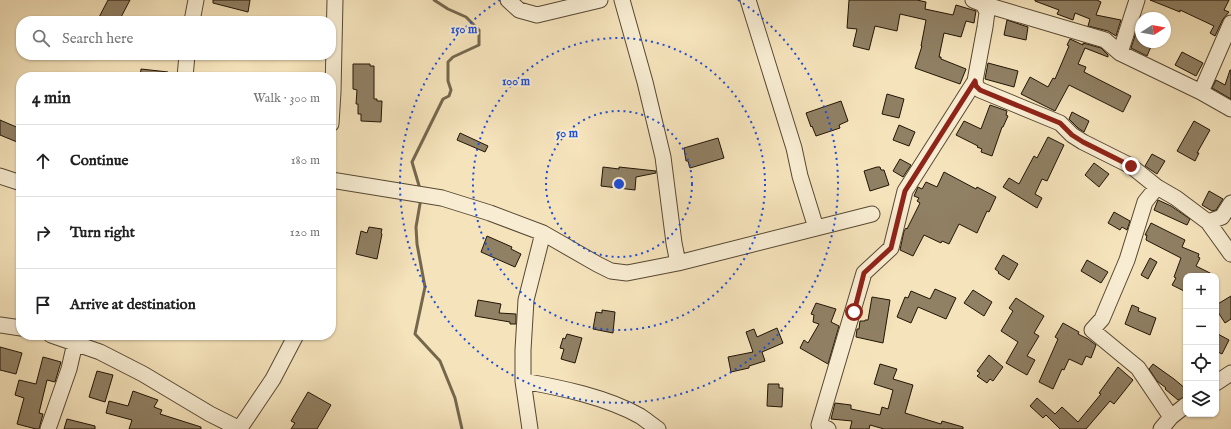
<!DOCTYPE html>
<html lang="en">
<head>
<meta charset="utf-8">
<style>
  :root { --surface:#fff; --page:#f6f6f6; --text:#222; --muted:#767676; --line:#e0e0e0 }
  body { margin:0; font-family:"IM FELL English",serif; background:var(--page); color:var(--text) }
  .controls { position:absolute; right:12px; bottom:12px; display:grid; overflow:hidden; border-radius:8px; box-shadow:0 1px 3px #0004 }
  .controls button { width:36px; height:36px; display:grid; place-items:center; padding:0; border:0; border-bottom:1px solid var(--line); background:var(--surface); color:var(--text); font:20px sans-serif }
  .compass { position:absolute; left:1135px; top:12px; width:36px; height:36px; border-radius:50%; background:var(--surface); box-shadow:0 1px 3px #0004; rotate:79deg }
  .stop { position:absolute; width:12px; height:12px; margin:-9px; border:3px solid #8f2418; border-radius:50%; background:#fff }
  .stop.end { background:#8f2418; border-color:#fff; box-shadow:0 1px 4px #0008 }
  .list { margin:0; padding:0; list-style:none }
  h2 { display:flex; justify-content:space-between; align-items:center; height:52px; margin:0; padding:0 16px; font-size:17px }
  h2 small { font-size:13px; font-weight:400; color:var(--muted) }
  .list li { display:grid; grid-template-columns:26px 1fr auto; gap:12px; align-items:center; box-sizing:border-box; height:72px; padding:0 16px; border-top:1px solid var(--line) }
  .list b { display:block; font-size:15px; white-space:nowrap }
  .list em { font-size:13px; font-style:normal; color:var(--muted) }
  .icon { flex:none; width:22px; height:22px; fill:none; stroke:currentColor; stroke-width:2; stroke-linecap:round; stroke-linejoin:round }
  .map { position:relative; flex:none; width:1231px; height:429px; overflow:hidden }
  .search { position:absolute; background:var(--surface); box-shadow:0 1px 3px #0004; left:16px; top:16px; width:320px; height:44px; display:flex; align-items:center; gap:10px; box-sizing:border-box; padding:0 14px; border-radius:16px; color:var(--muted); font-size:15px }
  .panel { position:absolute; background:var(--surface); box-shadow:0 1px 3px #0004; left:16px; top:72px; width:320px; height:268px; border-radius:16px }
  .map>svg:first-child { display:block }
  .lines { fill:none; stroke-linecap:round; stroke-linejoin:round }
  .stream { stroke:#75674d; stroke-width:3 }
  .building { fill:#908064; stroke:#221505 }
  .minor-casing { stroke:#574832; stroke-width:17 }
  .minor { stroke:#f8edd3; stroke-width:15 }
  .route { stroke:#8f2418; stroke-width:5 }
  .ring { fill:none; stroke:#1d4ed8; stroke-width:2; stroke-dasharray:2 4 }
  .centre { fill:#1d4ed8; stroke:#f8edd3; stroke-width:2 }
  .ring-label { font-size:12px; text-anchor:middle; font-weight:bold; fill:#1d4ed8; stroke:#f8edd3; stroke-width:4; stroke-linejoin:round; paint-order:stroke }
</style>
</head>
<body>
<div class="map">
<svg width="1231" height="429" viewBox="0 0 1231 429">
  <rect width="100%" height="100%" fill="#f5e3bb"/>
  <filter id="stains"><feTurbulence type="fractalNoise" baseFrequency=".005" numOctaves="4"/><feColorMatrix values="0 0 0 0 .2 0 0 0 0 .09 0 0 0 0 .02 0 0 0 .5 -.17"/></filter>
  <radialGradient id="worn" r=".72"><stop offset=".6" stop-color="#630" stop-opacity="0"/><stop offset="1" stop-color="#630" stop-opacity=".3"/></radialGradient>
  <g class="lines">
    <path class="stream" d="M420 189 412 162 443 99 449 96 451 90 448 81V62L453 57 479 45V30L466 17 448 9 434 0
      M421 198 416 227 417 244 425 287 415 334 440 361 455 398 462 429"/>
  </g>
  <path class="building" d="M108 0H130L119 21H97Z
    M213 0H250L248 12 213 3Z
    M849 0H917L926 2 925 9 953 15 956 5 976 11 974 23 966 21 961 37 944 33 939 57H941V59L966 69 960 84 915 68 922 46H921L926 20 900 14 897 31 875 26 869 50 853 46 857 29 847 28Z
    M1035 0H1097L1101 2 1096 15 1121 20 1116 36 1108 31 1088 26 1090 19 1075 13 1073 20 1057 14 1059 10 1035 1Z
    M1150 0H1229L1224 10 1229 12 1223 19 1215 36 1210 33 1214 26 1180 10V12Z
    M1141 17V42H1153L1147 56 1131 48Z
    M1007 20 1028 27 1026 40 1004 35Z
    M1070 39 1083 45V43L1101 48 1108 55V57L1085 48 1078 64 1086 67 1084 72 1131 96 1123 112 1069 85 1055 111 1021 94 1030 77 1048 87 1053 78 1055 79 1069 46 1067 45Z
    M1182 52 1203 63 1196 76 1175 65Z
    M988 63 1018 71 1014 87 985 79Z
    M353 64H370V66H374V99H377V101H382L381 122 361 121V114H358V104H356L357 90 353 89Z
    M141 69 168 72V77H140Z
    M1230 70H1231V99L1212 88 1216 80 1225 85Z
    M887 94 904 99 899 118 882 114Z
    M841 101 848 121 839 125 840 128 816 136 812 126 811 127 806 113Z
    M990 105 1007 111 1006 115 1008 116 1003 127H1002L992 156 981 152 982 149 977 147 978 146 956 135 964 121 981 129Z
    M1072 112 1089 121 1084 132 1078 128 1069 119Z
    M0 120 21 129 17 142 0 135Z
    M1194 121 1210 130 1197 153H1199L1195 161 1177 151Z
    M899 125 915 132 909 146 893 140Z
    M460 133 488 146 485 152 457 140Z
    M1048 137 1064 145 1047 181 1042 179 1035 194 1042 198 1037 208 1003 187 1009 178 1019 184 1034 156 1037 158Z
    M718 138 724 158 690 168 688 161H686L684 148Z
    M1152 154 1165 161 1157 174 1145 166Z
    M900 159 911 165 903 177 893 171Z
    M1094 163 1109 174 1099 187 1085 175Z
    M603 167 619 169V167L656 171V173L636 177 635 190 601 186Z
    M877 167H880L881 170H884L889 185 870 191 864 171Z
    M944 172 976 189 977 187 996 197 989 212 987 211 977 233 959 224 949 244 942 241 941 243 924 235 913 256 900 250 904 231 906 228 907 229 920 203 917 201 919 198 914 196 918 187 922 189 926 182 937 187Z
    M1209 191 1223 199 1216 210 1212 211 1202 205Z
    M1158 200 1171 206 1190 219 1187 225 1154 210Z
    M1114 212 1130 221 1127 230 1122 227 1120 230 1108 223Z
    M1151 223 1185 240 1182 247 1199 254 1198 257 1200 258 1196 266 1216 276H1186V292L1172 285 1176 278 1174 277 1181 258 1146 240 1147 235H1145Z
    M369 227 382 229 381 233 382 234 377 259 356 254 361 231 367 233Z
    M487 236 512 247 511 249 521 254 515 267 481 252Z
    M1003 255 1018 264 1009 280 998 273 999 272 995 269Z
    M1150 258 1157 262 1148 279 1141 275Z
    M1087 260 1108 272 1101 283 1081 271Z
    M935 289 956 298 946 319 918 307 911 323 897 317 905 297 908 298 911 291 930 299Z
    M973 290 992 302 984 316 964 303Z
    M1231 296V319L1225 323 1216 309V305Z
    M872 297 890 300 883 343 856 337 857 329H859L860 321H865V320H868Z
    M1016 298 1044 316 1034 333 1039 336 1027 356 1035 360 1027 375 1006 363 1018 342 1001 331 1013 311 1009 308Z
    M478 300 501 304 499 313 516 314V324H510V322L475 316Z
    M816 303 836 309 831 322 839 326 828 364 800 348 804 340 808 343 819 324 813 322 814 315 811 314Z
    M1132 305 1139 308 1138 311 1156 318 1150 335 1125 324Z
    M602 310 615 312 613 333 593 329 596 312 602 313Z
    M1063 323 1079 332 1078 334 1088 339 1096 345 1091 358 1086 356 1082 365 1069 359 1064 370 1062 369 1053 389 1039 382 1058 339 1055 337Z
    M777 328 783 343 762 352 765 361 749 366V368L731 372 728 357 753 352 746 332 754 329 757 337Z
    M1216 333 1229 340 1222 354 1216 351Z
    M567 334 582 338 575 363 561 359 564 349 560 348 563 338 565 339Z
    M0 347 22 353 16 374 0 370Z
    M989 355 1003 367 993 381 990 379 987 383 977 376 980 373 977 371Z
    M43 357 61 362 55 382 47 380 39 413 43 414 39 429H36L17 424 24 398 15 395 19 380 36 384Z
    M880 364 897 369 893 379 913 385 905 413 941 424 942 421 963 427V429H884L870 425 869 429H850L852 421 831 419 835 403 851 405V409L880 415 882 407 888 409 893 390 874 384Z
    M1153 364 1174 379 1186 389V396L1178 400 1165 389 1166 388 1157 381 1149 369Z
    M1118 367 1133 380 1114 404 1110 401 1086 429H1060L1046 415 1043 418 1030 406 1037 398 1055 414 1062 407 1078 422 1101 394 1099 393Z
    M97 371 113 375 105 402 89 397Z
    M768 384H779V388H783L782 407 767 406Z
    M133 391 158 400 154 407 162 410 160 414 201 427V429H129L132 420 106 413 109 401 128 406Z
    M308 392 331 405 317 429H291L295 423 291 421Z
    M67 419 95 426V429H64Z"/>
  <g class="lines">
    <g class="minor-casing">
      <path id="minor" d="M508 0 519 10 537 15 600 0
        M622 0 645 82 663 157 674 243 678 263
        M748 0 794 148 800 176 816 228
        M973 0 983 4 987 12 985 27 975 81 976 86 980 90 1060 123 1072 135 1083 142 1131 166 1157 187 1176 198 1208 222 1222 217 1231 203
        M983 4 1105 40 1120 53 1201 92 1231 109
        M192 21 196 0
        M1120 53 1137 0
        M185 77 187 55
        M1201 92 1231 23
        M331 124 333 92 335 0
        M0 176 21 183
        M331 180 442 198 490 213 543 233 597 264 611 271 627 273 678 263 872 214
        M1157 187 1145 202 1127 260 1102 319 1092 330 1138 368 1171 417
        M1208 222 1231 254
        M0 325 21 328
        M51 335 100 352 143 374 210 414 240 429
        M523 381C562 388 606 397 640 416 646 420 652 425 658 429
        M1216 383 1231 373
        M240 428 273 379 296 335
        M48 429 69 369 75 343
        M530 429 523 381V350L526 300 543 233
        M828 429 819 425 864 273 891 248 905 191 975 81
        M1161 429 1171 417 1186 405"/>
    </g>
    <use href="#minor" class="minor"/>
  </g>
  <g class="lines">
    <path class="route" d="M854 312 864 273 891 248 905 191 975 81 976 86 980 90 1060 123 1072 135 1083 142 1131 166"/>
  </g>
  <g class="ring">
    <circle cx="619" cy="184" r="73"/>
    <circle cx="619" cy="184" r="146"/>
    <path d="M738 0A219 219 0 1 1 500 0"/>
  </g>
  <circle cx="619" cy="184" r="6" class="centre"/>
  <g class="ring-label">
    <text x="464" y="33">150 m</text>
    <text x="516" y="85">100 m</text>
    <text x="567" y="137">50 m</text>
  </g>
  <rect width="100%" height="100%" filter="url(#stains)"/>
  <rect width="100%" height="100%" fill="url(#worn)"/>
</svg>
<div class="controls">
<button>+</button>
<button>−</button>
<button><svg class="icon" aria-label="locate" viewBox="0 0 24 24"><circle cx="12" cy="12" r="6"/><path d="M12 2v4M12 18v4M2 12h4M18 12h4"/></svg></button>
<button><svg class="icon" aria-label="layers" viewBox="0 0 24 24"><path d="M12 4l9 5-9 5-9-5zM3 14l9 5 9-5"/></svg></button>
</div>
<svg class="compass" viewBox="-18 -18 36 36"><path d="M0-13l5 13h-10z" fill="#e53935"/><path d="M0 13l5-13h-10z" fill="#767676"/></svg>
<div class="stop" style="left:854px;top:312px"></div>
<div class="stop end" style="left:1131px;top:166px"></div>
<div class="search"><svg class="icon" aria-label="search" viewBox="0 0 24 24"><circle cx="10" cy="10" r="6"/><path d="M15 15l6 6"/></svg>Search here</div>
<section class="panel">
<h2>4 min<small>Walk · 300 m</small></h2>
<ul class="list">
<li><svg class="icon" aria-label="ahead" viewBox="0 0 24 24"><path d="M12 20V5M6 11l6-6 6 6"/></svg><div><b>Continue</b></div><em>180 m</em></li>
<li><svg class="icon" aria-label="right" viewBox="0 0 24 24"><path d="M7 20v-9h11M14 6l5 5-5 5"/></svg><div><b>Turn right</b></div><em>120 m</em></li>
<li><svg class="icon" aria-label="arrive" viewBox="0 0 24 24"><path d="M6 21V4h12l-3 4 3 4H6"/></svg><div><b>Arrive at destination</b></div></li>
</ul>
</section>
</div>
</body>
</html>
